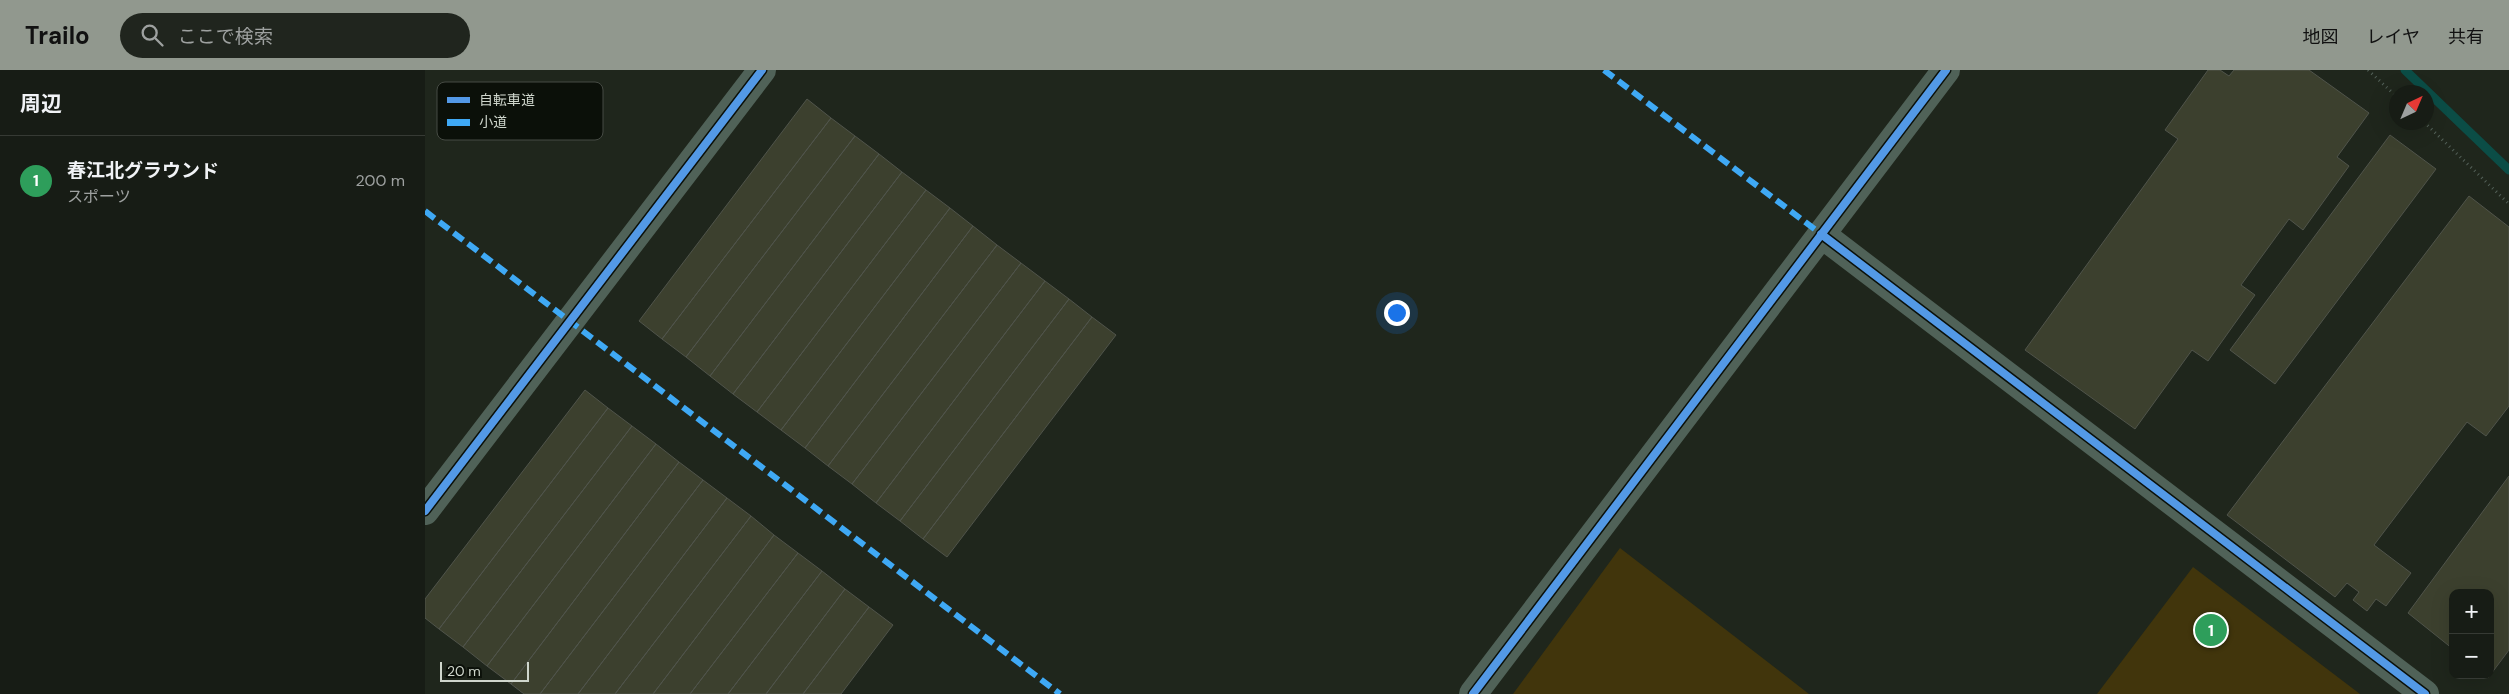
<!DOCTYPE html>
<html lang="ja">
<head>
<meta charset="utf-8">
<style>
  :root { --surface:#171c15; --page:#20251e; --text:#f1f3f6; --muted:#9ea1a0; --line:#363a34; --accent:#91988e }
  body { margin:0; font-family:"DM Sans","Noto Sans JP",sans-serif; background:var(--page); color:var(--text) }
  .controls { position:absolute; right:15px; bottom:15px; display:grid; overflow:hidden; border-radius:10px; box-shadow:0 5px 20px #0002 }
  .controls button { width:45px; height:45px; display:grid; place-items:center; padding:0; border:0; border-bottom:1px solid var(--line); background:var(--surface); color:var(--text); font:25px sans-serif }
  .compass { position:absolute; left:1964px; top:15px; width:45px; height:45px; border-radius:50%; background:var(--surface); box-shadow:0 5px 20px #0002; rotate:44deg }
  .scale { position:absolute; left:15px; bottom:12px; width:89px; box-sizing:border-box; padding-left:5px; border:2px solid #cfd6cc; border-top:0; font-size:14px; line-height:18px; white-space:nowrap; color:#cfd6cc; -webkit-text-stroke:4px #0b1009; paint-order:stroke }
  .you { position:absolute; left:971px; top:242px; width:18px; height:18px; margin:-12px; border:4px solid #fff; border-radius:50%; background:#1a73e8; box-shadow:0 0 0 8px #1a73e833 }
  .badge { display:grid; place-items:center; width:32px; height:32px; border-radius:50%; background:var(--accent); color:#fff; font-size:16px; font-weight:700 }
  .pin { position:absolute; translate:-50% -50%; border:2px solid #fff; box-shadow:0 1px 5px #0006 }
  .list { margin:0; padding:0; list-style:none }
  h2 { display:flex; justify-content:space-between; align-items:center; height:65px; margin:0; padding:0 20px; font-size:21px }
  h2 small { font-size:16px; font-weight:400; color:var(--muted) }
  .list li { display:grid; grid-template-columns:32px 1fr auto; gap:15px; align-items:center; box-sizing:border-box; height:90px; padding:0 20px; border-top:1px solid var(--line) }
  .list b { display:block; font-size:19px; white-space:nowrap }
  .list p { margin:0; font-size:16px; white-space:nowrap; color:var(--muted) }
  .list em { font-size:16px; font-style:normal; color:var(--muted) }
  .icon { flex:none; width:28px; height:28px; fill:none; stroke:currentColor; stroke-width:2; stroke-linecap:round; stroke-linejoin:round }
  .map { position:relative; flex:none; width:2084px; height:624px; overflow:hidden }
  header { display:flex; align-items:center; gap:30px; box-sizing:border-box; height:70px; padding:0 25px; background:var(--accent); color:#111 }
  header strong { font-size:24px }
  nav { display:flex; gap:28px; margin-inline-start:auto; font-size:18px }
  .search { width:350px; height:45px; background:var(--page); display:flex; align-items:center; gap:12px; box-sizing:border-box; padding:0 18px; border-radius:28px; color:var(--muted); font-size:19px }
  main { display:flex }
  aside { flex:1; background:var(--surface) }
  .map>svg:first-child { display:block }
  .green { fill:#41350c }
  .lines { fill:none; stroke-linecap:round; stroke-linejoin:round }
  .stream { stroke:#0b4d46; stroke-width:9 }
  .building { fill:#3c402e; stroke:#50544b }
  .path { stroke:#536058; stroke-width:3; stroke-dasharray:1 4; stroke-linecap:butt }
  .minor { stroke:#506258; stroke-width:28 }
  .quiet { stroke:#3fa9f5; stroke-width:6; stroke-dasharray:12 6; stroke-linecap:butt }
  .cycleway-casing { stroke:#0b1009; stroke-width:11 }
  .cycleway { stroke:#5399e6; stroke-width:8 }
  .key { fill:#0b1009; stroke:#464b44; stroke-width:1 }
  .key-label { font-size:14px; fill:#cfd6cc }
</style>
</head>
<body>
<header>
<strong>Trailo</strong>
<div class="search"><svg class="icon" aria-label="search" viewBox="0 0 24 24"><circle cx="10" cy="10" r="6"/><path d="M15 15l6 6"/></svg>ここで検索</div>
<nav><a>地図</a><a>レイヤ</a><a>共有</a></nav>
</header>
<main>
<aside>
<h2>周辺<small></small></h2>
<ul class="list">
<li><span class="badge" style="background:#2e9e5b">1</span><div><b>春江北グラウンド</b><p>スポーツ</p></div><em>200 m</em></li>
</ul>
</aside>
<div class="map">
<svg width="2084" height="624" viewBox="0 0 2084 624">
  <rect width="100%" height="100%" fill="#1f261c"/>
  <path class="green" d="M1195 478 1384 624H1088Z
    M1768 497 1935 624H1672Z"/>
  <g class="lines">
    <path class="stream" d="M1980 0 2084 100"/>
  </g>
  <path class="building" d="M1783 0H1795L1804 6 1809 0H1884L1944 43 1912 87 1924 96 1878 160 1864 149 1816 215 1830 225 1783 291 1767 280 1710 359 1600 280 1753 69 1740 60Z
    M382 29 406 48 237 269 214 251Z
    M406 48 430 66 261 287 237 269Z
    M1965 65 2011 99 1850 314 1805 280Z
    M430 66 454 84 285 306 261 287Z
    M454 84 477 102 308 324 285 306Z
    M477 102 501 120 332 342 308 324Z
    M501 120 525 138 356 360 332 342Z
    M2044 126 2084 157V336L2061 366 2042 352 1949 475 1986 503 1961 536 1951 529 1942 541 1928 530 1934 522 1922 513 1910 527 1802 445Z
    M525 138 548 156 380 378 356 360Z
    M548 156 572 175 403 396 380 378Z
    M572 175 596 193 427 414 403 396Z
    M596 193 620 211 451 433 427 414Z
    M620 211 644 229 475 451 451 433Z
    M644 229 667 247 498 469 475 451Z
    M667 247 691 265 522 487 498 469Z
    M160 320 183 338 14 559 0 548V529Z
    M183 338 207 356 38 577 14 559Z
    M207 356 231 374 62 596 38 577Z
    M231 374 254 392 86 614 62 596Z
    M254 392 278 410 115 624H99L86 614Z
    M2084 406V580L2063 608 2060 605H2065V523H2028V579L1983 543Z
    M278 410 302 428 153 624H115Z
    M302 428 326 446 190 624H153Z
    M326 446 349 465 228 624H190Z
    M349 465 373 483 265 624H228Z
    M373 483 397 501 303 624H265Z
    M397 501 420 519 341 624H303Z
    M420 519 444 537 378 624H341Z
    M444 537 468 555 416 624H378Z"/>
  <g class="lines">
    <path class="path" d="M1943 0 1972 27
      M1999 52 2084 134"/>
    <path class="minor" d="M1396 164 2000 624
      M0 441 337 0
      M1048 624 1521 0"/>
    <path class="quiet" d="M1179 0 1396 164
      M0 141 635 624"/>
    <g class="cycleway-casing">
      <path id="cycleway" d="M1396 164 2000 624
        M0 441 337 0
        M1048 624 1521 0"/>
    </g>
    <use href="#cycleway" class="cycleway"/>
  </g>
  <rect x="12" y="12" width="166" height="58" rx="8" class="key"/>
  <rect x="22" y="27" width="23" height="6" fill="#5399e6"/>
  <rect x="22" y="49" width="23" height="7" fill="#3fa9f5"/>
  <g class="key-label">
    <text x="54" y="35">自転車道</text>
    <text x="54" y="57">小道</text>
  </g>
</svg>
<div class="controls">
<button>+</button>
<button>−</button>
</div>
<svg class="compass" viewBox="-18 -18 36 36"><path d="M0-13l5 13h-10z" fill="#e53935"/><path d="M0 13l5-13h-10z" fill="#9ea1a0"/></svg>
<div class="scale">20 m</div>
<div class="you"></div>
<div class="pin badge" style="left:1786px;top:560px;background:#2e9e5b">1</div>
</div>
</main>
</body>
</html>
